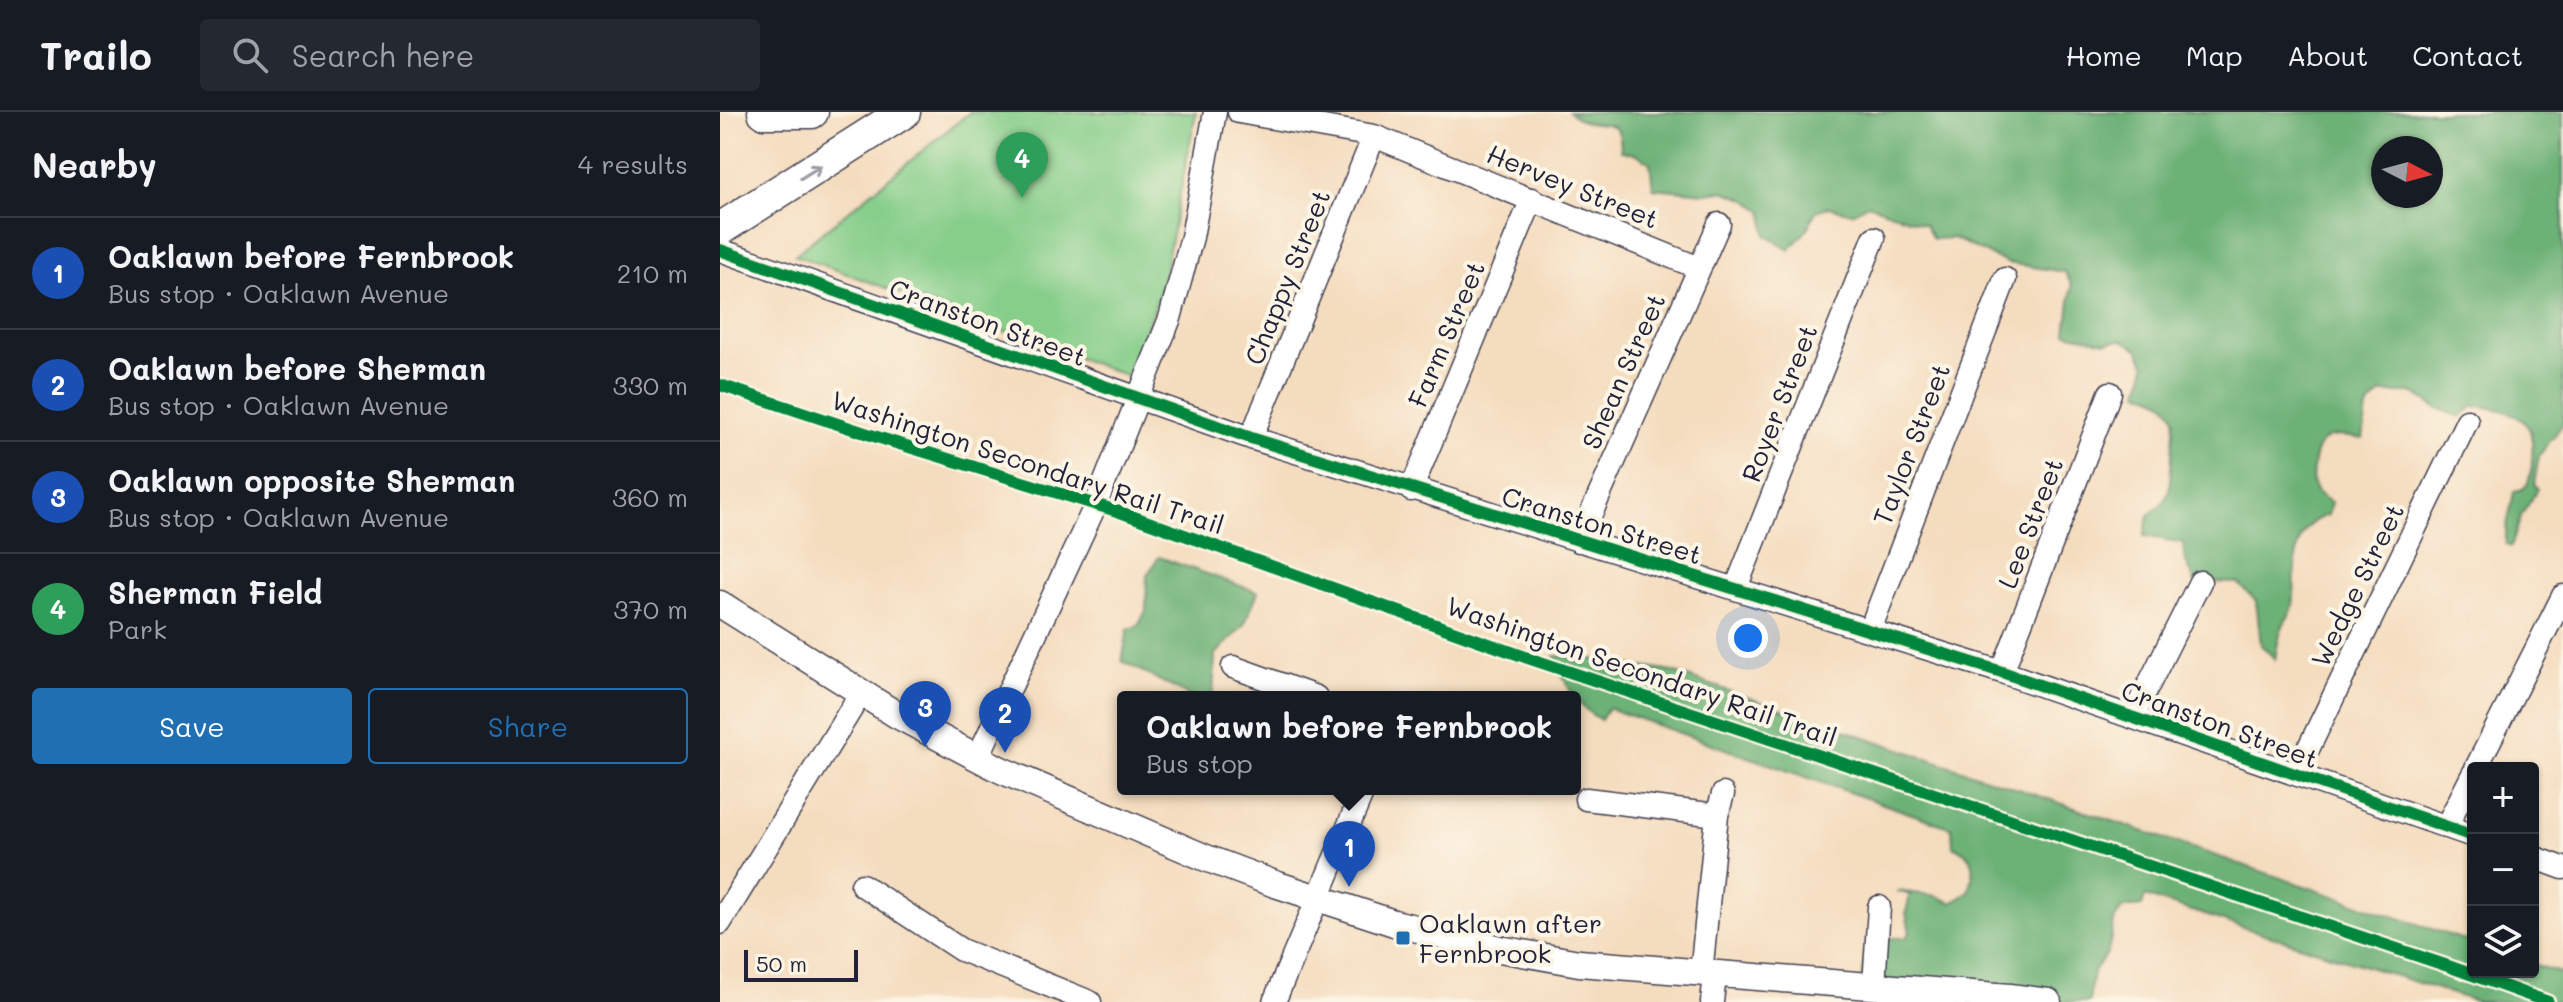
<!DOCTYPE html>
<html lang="en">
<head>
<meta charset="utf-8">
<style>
  :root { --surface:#171b24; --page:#242831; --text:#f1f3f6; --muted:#9ea1a6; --line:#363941; --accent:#1f6fb2 }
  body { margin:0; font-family:Mali,sans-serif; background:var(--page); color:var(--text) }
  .controls { position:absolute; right:24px; bottom:24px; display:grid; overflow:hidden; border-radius:8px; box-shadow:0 2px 6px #0004 }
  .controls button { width:72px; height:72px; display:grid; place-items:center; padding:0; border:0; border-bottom:2px solid var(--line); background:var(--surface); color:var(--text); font:40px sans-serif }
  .compass { position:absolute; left:1651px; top:24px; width:72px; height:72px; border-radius:50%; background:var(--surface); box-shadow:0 2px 6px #0004; rotate:96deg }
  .scale { position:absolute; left:24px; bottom:20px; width:114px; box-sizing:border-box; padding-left:8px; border:4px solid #22223b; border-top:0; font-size:22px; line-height:28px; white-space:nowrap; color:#22223b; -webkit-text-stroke:6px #fcf5e5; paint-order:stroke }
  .you { position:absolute; left:1028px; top:526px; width:28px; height:28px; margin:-20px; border:6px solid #fff; border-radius:50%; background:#1a73e8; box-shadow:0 0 0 12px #1a73e833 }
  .badge { display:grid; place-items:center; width:52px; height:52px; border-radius:50%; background:var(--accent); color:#fff; font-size:26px; font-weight:700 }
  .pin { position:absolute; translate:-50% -66px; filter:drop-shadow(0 2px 4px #0008) }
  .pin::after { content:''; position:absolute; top:42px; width:28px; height:24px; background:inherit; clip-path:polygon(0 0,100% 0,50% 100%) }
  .popup { position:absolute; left:397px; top:579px; width:464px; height:104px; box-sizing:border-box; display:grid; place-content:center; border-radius:8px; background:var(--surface); filter:drop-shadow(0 2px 6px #0005); font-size:26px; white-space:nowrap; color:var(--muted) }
  .popup b { font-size:30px; color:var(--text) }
  .popup::after { content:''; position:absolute; left:50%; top:100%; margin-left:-16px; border:16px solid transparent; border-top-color:var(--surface) }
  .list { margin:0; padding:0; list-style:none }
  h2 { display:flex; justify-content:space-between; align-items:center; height:104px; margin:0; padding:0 32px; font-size:34px }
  h2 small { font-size:26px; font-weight:400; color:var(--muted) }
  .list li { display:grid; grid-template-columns:52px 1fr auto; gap:24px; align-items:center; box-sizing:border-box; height:112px; padding:0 32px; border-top:2px solid var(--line) }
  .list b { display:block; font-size:30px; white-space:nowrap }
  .list p { margin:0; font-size:26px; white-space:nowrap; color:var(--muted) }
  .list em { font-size:26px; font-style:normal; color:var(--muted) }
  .actions { display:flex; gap:16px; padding:24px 32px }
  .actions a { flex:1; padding:18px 0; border:2px solid var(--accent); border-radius:8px; text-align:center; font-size:28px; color:var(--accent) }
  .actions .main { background:var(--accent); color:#fff }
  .icon { flex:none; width:44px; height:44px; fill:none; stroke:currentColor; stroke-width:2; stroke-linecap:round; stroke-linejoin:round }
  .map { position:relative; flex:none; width:1843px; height:890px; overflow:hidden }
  header { display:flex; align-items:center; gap:48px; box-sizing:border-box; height:112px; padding:0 40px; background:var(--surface); border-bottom:2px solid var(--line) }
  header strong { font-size:38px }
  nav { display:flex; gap:44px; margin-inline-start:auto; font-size:28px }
  .search { width:560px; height:72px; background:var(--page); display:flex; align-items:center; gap:20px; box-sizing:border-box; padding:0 28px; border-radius:8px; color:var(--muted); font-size:30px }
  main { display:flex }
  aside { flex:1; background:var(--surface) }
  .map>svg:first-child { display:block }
  .green { fill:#86ce8a; stroke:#547862; stroke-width:2 }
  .forest { fill:#6cb176; stroke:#476a58; stroke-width:2; fill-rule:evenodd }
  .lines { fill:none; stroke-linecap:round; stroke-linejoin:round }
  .minor-casing { stroke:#423e4f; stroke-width:25 }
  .major-casing { stroke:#423e4f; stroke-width:29 }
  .highway-casing { stroke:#423e4f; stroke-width:35 }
  .minor { stroke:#fff; stroke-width:22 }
  .major { stroke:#fff; stroke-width:26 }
  .highway { stroke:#fff; stroke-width:32 }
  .cycleway-casing { stroke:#fcf5e5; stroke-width:17 }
  .cycleway { stroke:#00873e; stroke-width:12 }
  .oneway { stroke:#9c9ca7 }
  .poi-dot { fill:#1f6fb2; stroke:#fcf5e5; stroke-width:3 }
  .labels { text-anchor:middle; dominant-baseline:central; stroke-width:8; stroke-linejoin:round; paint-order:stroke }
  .street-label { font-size:26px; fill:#22223b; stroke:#fcf5e5 }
  .poi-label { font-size:26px; fill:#22223b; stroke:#fcf5e5; text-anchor:start }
</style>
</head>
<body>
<header>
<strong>Trailo</strong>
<div class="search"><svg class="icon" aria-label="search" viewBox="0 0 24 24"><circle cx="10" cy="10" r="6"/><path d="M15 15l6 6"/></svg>Search here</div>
<nav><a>Home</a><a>Map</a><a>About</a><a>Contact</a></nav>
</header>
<main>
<aside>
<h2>Nearby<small>4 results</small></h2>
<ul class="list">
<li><span class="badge" style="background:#1a4fb4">1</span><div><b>Oaklawn before Fernbrook</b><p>Bus stop · Oaklawn Avenue</p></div><em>210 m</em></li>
<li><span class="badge" style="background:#1a4fb4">2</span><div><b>Oaklawn before Sherman</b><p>Bus stop · Oaklawn Avenue</p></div><em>330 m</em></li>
<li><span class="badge" style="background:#1a4fb4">3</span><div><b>Oaklawn opposite Sherman</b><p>Bus stop · Oaklawn Avenue</p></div><em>360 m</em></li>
<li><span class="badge" style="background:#2e9e5b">4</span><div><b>Sherman Field</b><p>Park</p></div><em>370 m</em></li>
</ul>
<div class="actions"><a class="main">Save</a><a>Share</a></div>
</aside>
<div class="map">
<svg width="1843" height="890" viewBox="0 0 1843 890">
  <rect width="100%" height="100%" fill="#fcf5e5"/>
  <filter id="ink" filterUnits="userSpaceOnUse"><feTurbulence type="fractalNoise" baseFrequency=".0125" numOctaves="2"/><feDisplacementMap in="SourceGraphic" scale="16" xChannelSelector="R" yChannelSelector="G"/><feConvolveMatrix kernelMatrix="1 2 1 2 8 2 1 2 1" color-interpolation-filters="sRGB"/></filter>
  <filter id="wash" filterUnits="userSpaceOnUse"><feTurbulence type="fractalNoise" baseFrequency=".006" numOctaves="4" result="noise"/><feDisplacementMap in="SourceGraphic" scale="32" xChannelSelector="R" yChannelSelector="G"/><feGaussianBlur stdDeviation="1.8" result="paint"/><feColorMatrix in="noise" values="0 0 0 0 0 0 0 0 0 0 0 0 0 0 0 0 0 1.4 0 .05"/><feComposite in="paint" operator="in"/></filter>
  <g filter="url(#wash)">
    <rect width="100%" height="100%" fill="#f4dcbe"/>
    <path class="green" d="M250 0H476L442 173 410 265 75 143Z"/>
    <path class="forest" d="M849 0H1843V312L1819 344 1814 372 1818 377 1802 402 1791 435 1786 432C1784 417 1791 397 1794 380 1797 379 1803 377 1805 375 1814 367 1815 321 1807 313 1794 298 1772 295 1754 294L1740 305 1713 294 1695 281H1661L1647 296 1643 327C1633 326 1612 321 1604 328 1594 336 1591 360 1593 372 1595 381 1604 386 1611 390L1608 403C1566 415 1578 461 1573 494 1571 502 1565 508 1562 516 1558 525 1557 537 1555 547L1541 533 1536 489 1518 471 1480 470 1477 474 1464 445V431L1424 424 1429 403 1443 391 1449 379 1455 306C1448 288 1436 285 1419 280L1426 253 1418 237 1402 228 1386 230 1346 221 1352 174 1345 160 1287 151 1233 126 1213 127 1205 113 1148 92 1132 101 1108 95 1096 99 1086 119 1069 138 1046 123 1043 99 1027 88 1003 79 984 81 933 76 930 51 917 42 901 39C901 6 889 14 866 10 860 9 854 4 849 0ZM1663 36H1711V84H1663Z
      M439 445 538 480 524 513 495 543 493 585H471L402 549 408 517 418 514 426 499 427 463Z
      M835 544H854L953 560 1753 831V860H1813V852L1843 862V890H1758L1425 784 1422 794 1403 796 1395 806 1388 840 1373 860 1369 890H1317L1141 872 1148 826H1185L1190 821 1186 800 1190 783 1177 779 1217 784 1232 791 1249 780C1255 754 1259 747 1233 734L1232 716 888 596 881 608C857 596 843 569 835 544Z"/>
  </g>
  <g filter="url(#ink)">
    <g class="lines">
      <g class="minor-casing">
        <path id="minor" d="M519 0 654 24 979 156
          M0 138 531 326 1282 560 1753 724
          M531 326 654 24
          M691 378 812 87
          M859 429 999 112
          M1016 476 1154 126
          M1150 518 1285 167
          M513 555 596 585
          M1282 560 1390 281
          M1413 604 1480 470
          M258 645 376 392 450 206 472 125 495 0
          M1756 656 1843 484
          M1576 662 1747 309
          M866 687 997 703
          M1726 715 1753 662
          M1813 745 1843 756
          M142 773 241 838 370 890
          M0 811 141 581
          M981 862 997 703 1003 682
          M1154 874 1159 795
          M554 890 644 677
          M992 890 995 863"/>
      </g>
      <g class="major-casing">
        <path id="major" d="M0 492 177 603 281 658 486 746 555 772 674 811 780 837 859 851 1290 885 1328 890"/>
      </g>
      <g class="highway-casing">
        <path id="highway" d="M44 0H92
          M0 117 184 0"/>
      </g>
      <use href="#minor" class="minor"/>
      <use href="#major" class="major"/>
      <use href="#highway" class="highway"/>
      <g class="cycleway-casing">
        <path id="cycleway" d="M0 138 531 326 1282 560 1753 724
          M0 273 160 326 400 400 808 546 1728 854 1828 890"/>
      </g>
      <use href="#cycleway" class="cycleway"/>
    </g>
    <defs><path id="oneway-shaft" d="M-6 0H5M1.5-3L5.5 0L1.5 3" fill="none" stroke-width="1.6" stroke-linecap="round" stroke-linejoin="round" transform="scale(2)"/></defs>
    <use class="oneway" href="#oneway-shaft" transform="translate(91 60) rotate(-32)"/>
  </g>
  <rect class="poi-dot" x="675" y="818" width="16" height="16" rx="4"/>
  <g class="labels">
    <g class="street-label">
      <text transform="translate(853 74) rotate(22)">Hervey Street</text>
      <text transform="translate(567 165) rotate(-68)">Chappy Street</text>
      <text transform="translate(268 210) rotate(20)">Cranston Street</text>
      <text transform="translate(726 222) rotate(-67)">Farm Street</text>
      <text transform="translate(903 259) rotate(-66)">Shean Street</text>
      <text transform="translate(1059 291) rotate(-69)">Royer Street</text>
      <text transform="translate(1191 332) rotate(-69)">Taylor Street</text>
      <text transform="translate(308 350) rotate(18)">Washington Secondary Rail Trail</text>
      <text transform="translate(1310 411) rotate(-69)">Lee Street</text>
      <text transform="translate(882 413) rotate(17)">Cranston Street</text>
      <text transform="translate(1637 473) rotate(-64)">Wedge Street</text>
      <text transform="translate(922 559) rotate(19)">Washington Secondary Rail Trail</text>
      <text transform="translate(1500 612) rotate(20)">Cranston Street</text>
    </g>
    <g class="poi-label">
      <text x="699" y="811">Oaklawn after<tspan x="699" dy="30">Fernbrook</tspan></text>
    </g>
  </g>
</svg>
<div class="controls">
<button>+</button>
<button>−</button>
<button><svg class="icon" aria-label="layers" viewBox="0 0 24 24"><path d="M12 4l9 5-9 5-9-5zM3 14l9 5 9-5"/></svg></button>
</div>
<svg class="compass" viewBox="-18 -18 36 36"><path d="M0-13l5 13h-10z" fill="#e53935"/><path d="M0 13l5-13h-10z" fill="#9ea1a6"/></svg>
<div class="scale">50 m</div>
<div class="you"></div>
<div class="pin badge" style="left:629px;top:775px;background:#1a4fb4">1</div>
<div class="popup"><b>Oaklawn before Fernbrook</b>Bus stop</div>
<div class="pin badge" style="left:285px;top:641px;background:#1a4fb4">2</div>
<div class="pin badge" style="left:205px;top:635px;background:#1a4fb4">3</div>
<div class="pin badge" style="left:302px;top:86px;background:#2e9e5b">4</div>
</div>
</main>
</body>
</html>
